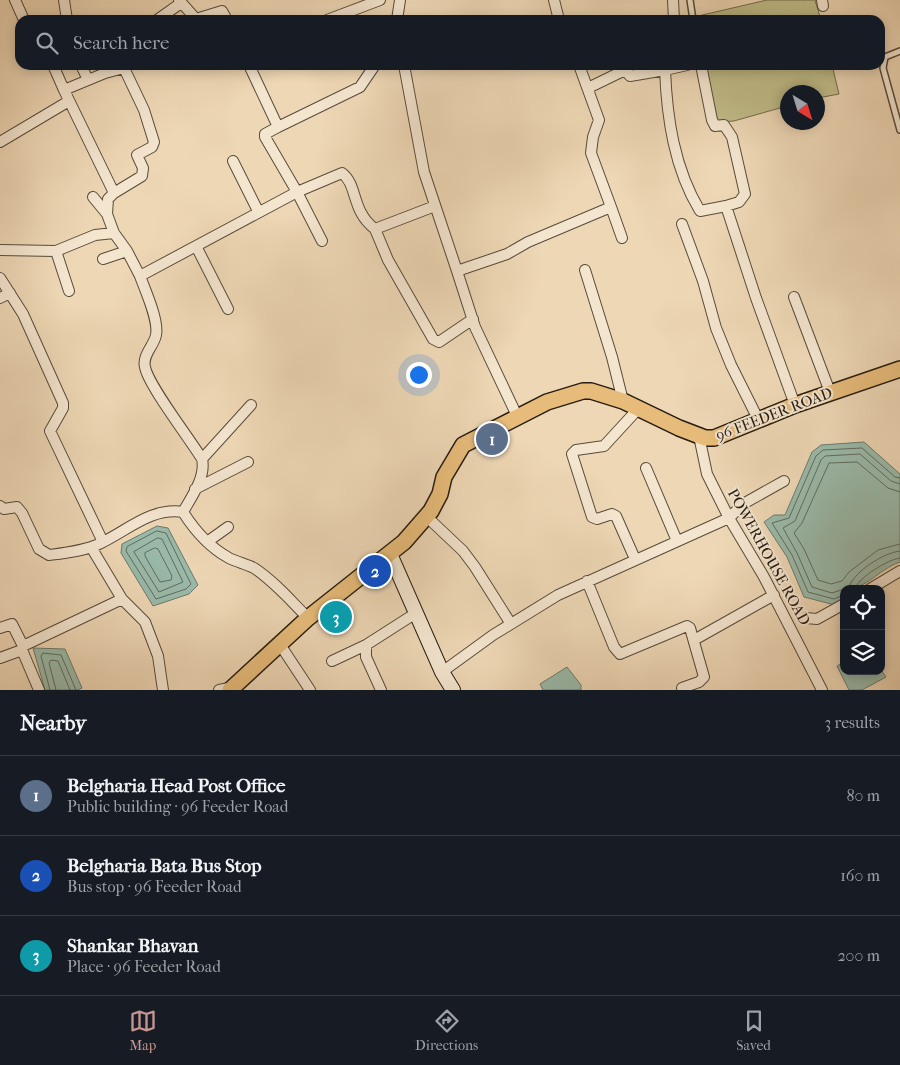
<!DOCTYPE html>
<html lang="en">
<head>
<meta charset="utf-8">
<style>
  :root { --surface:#171b24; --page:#20242c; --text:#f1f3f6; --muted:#9ea1a6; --line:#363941; --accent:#c59692 }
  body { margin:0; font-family:"IM FELL French Canon",serif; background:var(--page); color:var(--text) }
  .controls { position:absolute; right:15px; bottom:15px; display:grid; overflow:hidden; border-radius:10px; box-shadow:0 2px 12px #0003 }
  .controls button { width:45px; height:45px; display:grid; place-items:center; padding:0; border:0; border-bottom:1px solid var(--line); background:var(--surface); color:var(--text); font:25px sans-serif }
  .compass { position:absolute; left:780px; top:85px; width:45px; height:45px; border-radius:50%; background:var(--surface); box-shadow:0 2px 12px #0003; rotate:142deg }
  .you { position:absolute; left:418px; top:374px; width:18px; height:18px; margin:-12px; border:4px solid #fff; border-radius:50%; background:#1a73e8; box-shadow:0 0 0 8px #1a73e833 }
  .badge { display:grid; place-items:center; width:32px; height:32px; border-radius:50%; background:var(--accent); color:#fff; font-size:16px; font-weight:700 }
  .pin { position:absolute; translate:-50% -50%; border:2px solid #fff; box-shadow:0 1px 5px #0006 }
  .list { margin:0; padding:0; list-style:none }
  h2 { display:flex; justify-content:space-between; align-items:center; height:65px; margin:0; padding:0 20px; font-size:21px }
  h2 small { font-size:16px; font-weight:400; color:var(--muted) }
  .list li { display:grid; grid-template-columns:32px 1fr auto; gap:15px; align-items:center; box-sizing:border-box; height:80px; padding:0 20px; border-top:1px solid var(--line) }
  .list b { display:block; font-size:19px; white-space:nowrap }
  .list p { margin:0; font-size:16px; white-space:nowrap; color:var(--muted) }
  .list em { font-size:16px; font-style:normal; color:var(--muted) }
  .icon { flex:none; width:28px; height:28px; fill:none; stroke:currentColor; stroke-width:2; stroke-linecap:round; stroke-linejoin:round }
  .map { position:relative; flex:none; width:900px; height:690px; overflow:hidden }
  .search { position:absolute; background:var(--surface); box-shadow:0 2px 12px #0003; left:15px; right:15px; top:15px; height:55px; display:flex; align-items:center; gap:12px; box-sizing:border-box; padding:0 18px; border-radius:15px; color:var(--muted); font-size:19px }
  .sheet { height:305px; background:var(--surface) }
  nav { display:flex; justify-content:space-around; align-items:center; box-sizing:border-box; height:70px; border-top:1px solid var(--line); background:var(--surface); font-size:14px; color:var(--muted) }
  nav a { display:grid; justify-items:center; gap:2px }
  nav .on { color:var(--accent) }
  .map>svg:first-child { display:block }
  .green { fill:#c0bc88; stroke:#726c4d }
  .water { fill:#9abaaa; stroke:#6b7b6d }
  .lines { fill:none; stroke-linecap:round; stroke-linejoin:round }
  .shore { stroke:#606b5e; stroke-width:1 }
  .lane-casing { stroke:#574b3b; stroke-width:8 }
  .street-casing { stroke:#574b3b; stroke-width:12 }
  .secondary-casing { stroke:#251c12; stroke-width:16 }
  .primary-casing { stroke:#251c12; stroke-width:18 }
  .lane { stroke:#f4e5cf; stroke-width:5 }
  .street { stroke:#f4e5cf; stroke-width:10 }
  .secondary { stroke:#f4e5cf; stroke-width:14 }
  .primary { stroke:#e7bc7a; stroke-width:15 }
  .labels { text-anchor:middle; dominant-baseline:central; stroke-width:4; stroke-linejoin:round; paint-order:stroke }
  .street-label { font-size:15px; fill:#251c12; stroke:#f4e5cf }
</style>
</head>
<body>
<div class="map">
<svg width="900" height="690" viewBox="0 0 900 690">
  <rect width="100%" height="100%" fill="#eed7b5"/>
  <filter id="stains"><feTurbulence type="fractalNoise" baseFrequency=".004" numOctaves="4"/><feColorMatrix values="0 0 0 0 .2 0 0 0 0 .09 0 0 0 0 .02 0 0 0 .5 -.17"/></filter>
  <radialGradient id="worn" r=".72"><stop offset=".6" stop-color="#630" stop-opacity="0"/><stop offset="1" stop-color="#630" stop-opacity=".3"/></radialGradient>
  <path class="green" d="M767 0H815L821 20H699L698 16Z
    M706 65H832L839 94 818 98V92H788L787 106 734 121 717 122Z"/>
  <path class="water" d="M864 442 900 474V562C877 570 868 589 844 589V599L835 605 804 597 787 557 764 522 774 515H785L812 452 821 445Z
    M157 526 168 528 198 585 189 594 153 606 121 553 122 544Z
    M33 648 65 649 82 688 77 690H45Z
    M844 662V671L881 670 886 677 862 690H849L837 666Z
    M567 667 581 685V690H543L540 684Z"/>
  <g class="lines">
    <path class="shore" d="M900 492 888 488 857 462 829 463 802 523 794 533 804 549 818 580 831 584 842 581 849 572 878 550 900 544
      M157 531 166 533 191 584 186 589 156 599 126 551 127 547Z
      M158 538 162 539 183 582 159 592 134 552Z
      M155 548 158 549 172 576 171 580 160 582 145 556V553Z
      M844 589 832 593 812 587 797 553 783 528 795 521 821 460 825 456 860 454 891 481 900 484
      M848 589C853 572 883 553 900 551
      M855 589C857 578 889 559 900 558
      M844 595 834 599 808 592 792 555 772 523 789 518 816 456 823 450 862 448 895 477 900 478
      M50 690 41 656 43 653 61 655 76 690
      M56 690 49 663 51 660 58 661 70 690"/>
    <g class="lane-casing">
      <path id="lane" d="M690 0 693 20
        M900 51 885 57 883 68 900 130"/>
    </g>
    <g class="street-casing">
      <path id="street" d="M15 0 24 20
        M64 0 67 20
        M179 0 196 19 222 11 227 20
        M554 0 559 20
        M673 0 674 20
        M822 0 823 6
        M157 20 181 3
        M327 20 380 0
        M397 20 400 0
        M53 65 64 90
        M81 65 88 80
        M404 65 424 172 457 271 475 327 518 418
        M687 65 665 70C667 118 674 168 700 211L726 206
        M701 65 712 120 715 126 724 125 732 137 745 194 739 202 726 206 756 298 795 405
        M588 88 625 70 630 76 665 70
        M278 127 360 87 375 65
        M0 142 69 101
        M233 161 258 211
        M114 193 64 90 105 73 124 68
        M93 197 107 214
        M435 206 375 229 388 260 433 339 439 342 473 319
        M611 207 622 238
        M682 224 703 281 716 328 731 365 758 419
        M114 233 107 214 108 199 114 193 142 176 143 168 137 155 152 147 154 142 144 110 124 68 125 65
        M322 241 297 192 342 173C358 185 351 211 375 229
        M196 246 228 309
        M0 250 56 251 95 235 114 233 127 251 140 276
        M56 251 69 291
        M103 259 127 251
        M585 270 612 357 623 401
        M457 271 507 254 528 242 611 207 591 153 593 137 599 120 579 65
        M0 278 23 314 63 403V408L50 431 103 542
        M794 297 830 392
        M0 298 10 293
        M699 436 707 474 729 518 764 577 822 690
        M202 459 251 405
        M646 468 677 541
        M195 489 248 462
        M0 506 4 509 17 507 22 513 39 549 49 555C65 553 84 551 99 544 127 531 151 507 183 512
        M183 512C192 496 206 477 202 459 190 439 148 385 145 367 142 355 154 346 156 335 159 320 145 290 140 276L297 192 265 137V134L278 127 249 65
        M183 512C195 531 209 547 229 558 237 562 246 564 254 568 275 582 291 601 308 618
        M427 517 463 551 475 567 511 624
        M207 542 228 527
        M91 547 122 599 145 622 158 656 163 690
        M635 559 616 516 612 514 597 519 592 517 572 454 576 450 604 446 638 409
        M587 581 614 647 620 654 687 626 690 628 704 677 699 682 682 688
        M870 589 900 571
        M806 618 817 619 844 604
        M0 628 12 624 23 646 122 599
        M694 640 774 595
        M279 643 310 690
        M366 645V657L381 690
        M23 646 22 650 39 690
        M0 658 22 650
        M332 661 366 645 416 613
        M442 672 493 635 558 595 729 518 743 504 784 481
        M219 690 234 687"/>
    </g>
    <g class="secondary-casing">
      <path id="secondary" d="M390 554 442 672 453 690"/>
    </g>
    <g class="primary-casing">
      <path id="primary" d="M230 690 308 618 404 542 431 511 440 494 444 477 463 445 547 402 583 391H591L623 401 679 428 705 438H714L795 405 900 369"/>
    </g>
    <use href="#lane" class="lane"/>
    <use href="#street" class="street"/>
    <use href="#secondary" class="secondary"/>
    <use href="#primary" class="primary"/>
  </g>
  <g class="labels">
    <g class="street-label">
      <text transform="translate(774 414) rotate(-21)">96 FEEDER ROAD</text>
      <text transform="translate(769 557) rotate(61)">POWERHOUSE ROAD</text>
    </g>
  </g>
  <rect width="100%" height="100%" filter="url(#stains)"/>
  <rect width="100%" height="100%" fill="url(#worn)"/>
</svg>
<div class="controls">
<button><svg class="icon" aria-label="locate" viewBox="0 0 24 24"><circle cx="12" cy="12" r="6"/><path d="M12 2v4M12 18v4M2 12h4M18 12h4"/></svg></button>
<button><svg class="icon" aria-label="layers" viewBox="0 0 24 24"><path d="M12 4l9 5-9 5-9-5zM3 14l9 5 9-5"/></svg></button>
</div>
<svg class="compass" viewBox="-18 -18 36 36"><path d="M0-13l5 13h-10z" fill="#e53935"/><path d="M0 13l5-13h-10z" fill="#9ea1a6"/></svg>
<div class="you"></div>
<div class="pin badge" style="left:492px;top:439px;background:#5c6f8a">1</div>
<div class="pin badge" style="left:375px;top:571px;background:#1a4fb4">2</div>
<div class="pin badge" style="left:336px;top:617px;background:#0f9aa8">3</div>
<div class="search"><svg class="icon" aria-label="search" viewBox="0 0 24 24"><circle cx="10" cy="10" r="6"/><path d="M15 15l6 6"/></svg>Search here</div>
</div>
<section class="sheet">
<h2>Nearby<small>3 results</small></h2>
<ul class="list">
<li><span class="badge" style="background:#5c6f8a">1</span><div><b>Belgharia Head Post Office</b><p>Public building · 96 Feeder Road</p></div><em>80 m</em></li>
<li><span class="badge" style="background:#1a4fb4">2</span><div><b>Belgharia Bata Bus Stop</b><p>Bus stop · 96 Feeder Road</p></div><em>160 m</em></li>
<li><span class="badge" style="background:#0f9aa8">3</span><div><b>Shankar Bhavan</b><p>Place · 96 Feeder Road</p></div><em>200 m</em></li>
</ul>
</section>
<nav>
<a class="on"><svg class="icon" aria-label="map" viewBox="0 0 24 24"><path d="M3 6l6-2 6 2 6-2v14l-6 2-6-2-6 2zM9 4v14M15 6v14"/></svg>Map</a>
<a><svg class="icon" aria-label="directions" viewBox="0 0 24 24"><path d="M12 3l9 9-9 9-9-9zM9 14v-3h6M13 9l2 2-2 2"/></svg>Directions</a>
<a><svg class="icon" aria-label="saved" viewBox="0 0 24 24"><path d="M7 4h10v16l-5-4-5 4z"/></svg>Saved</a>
</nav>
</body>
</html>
